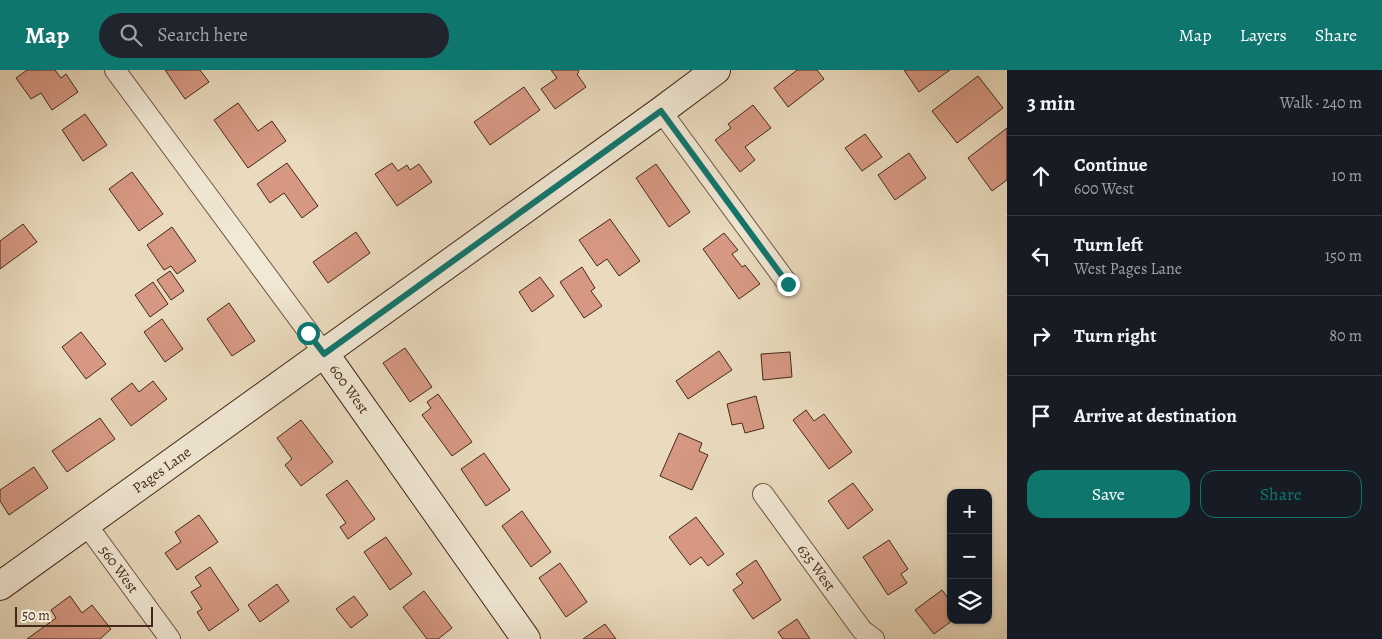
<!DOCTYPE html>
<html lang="en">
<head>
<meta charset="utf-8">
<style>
  :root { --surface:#171b24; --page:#20242c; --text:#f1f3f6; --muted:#9ea1a6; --line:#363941; --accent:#0f766e }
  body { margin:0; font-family:Alegreya,serif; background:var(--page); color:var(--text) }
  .controls { position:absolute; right:15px; bottom:15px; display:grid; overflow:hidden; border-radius:10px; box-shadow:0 1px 4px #0004 }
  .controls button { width:45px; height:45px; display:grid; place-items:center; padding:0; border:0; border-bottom:1px solid var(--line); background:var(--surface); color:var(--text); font:25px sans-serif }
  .scale { position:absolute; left:15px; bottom:12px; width:138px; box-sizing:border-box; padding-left:5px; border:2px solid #44291a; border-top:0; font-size:14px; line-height:18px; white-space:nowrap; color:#44291a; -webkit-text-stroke:4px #f1e8d5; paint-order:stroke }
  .stop { position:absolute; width:15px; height:15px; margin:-11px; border:4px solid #0f766e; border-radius:50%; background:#fff }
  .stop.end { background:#0f766e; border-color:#fff; box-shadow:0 1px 5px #0008 }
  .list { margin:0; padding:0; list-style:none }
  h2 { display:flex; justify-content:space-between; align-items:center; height:65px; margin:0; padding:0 20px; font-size:21px }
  h2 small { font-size:16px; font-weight:400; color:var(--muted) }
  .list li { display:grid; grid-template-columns:32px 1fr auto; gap:15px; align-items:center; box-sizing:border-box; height:80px; padding:0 20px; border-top:1px solid var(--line) }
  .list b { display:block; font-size:19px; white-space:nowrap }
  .list p { margin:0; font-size:16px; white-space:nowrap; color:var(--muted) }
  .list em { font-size:16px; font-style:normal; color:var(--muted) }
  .actions { display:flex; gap:10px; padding:15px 20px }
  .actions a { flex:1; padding:11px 0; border:1px solid var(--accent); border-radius:15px; text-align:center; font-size:18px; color:var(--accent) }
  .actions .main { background:var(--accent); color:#fff }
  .icon { flex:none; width:28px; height:28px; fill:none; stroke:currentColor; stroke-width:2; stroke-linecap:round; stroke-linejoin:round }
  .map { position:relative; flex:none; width:1007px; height:569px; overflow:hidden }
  header { display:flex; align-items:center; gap:30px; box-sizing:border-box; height:70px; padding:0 25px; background:var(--accent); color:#fff }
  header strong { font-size:24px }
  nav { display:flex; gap:28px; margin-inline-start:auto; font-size:18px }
  .search { width:350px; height:45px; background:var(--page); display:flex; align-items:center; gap:12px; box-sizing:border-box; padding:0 18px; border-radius:28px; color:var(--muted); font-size:19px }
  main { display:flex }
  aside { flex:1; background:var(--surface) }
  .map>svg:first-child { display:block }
  .building { fill:#d69882; stroke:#44291a }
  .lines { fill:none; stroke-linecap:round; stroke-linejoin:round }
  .street-casing { stroke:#6e5643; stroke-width:22 }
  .secondary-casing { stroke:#44291a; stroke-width:30 }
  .street { stroke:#f1e8d5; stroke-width:20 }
  .secondary { stroke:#f1e8d5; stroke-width:28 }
  .route { stroke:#0f766e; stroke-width:6 }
  .labels { text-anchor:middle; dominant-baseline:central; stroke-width:4.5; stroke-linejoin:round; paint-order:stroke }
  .street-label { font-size:15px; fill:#44291a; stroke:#f1e8d5 }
</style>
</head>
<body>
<header>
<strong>Map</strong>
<div class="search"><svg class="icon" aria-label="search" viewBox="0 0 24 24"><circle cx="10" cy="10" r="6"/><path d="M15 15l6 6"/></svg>Search here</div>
<nav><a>Map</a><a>Layers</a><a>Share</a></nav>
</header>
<main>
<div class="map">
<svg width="1007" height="569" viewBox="0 0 1007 569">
  <rect width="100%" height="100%" fill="#eadbbe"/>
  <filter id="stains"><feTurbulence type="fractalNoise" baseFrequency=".004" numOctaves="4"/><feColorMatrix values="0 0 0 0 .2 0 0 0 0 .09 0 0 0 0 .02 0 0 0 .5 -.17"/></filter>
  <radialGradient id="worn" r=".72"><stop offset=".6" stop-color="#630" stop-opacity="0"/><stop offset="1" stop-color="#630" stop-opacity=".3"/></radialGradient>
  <path class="building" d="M27 0H55L61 8 66 4 78 22 52 40 41 23 31 29 16 8Z
    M165 0H200L209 12 185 29Z
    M551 0H578L579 2 577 4 586 17 555 39 541 19 557 8Z
    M797 0H817L824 9 788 37 774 18Z
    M904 0H950L919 22Z
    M978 6 1003 38 957 73 932 41Z
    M524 17 540 40 490 75 474 52Z
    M238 33 258 61 272 51 286 71 248 98 214 50Z
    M753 35 771 58 745 77 755 90 740 102 715 70 731 58 728 54Z
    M85 44 107 75 83 91 62 60Z
    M1007 58V110L992 121 968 88Z
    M865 64 882 87 862 101 845 78Z
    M909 83 926 108 895 130 878 105Z
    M287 93 318 136 302 148 284 123 270 133 257 114Z
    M392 93 398 101 407 95 410 100 419 94 432 112 397 136 375 104Z
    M656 94 690 142 669 157 636 108Z
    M132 102 163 144 139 161 109 119Z
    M610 149 640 191 619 206 607 189 597 196 579 170Z
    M23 154 37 172 0 199V171Z
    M172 157 196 191 177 204 171 196 164 200 147 175Z
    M356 162 370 183 328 213 313 192Z
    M724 163 738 180 732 184 742 197 745 195 760 214 739 229 703 179Z
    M582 197 595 218 591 221 602 236 584 248 560 212Z
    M170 201 184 221 171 230 157 210Z
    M540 207 554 226 532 242 519 222Z
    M153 212 168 234 150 247 135 225Z
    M229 233 255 271 232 286 207 249Z
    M162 249 183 279 165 292 144 262Z
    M81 262 106 294 86 309 62 277Z
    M405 278 432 317 410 332 383 293Z
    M719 281 732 300 688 329 676 311Z
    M790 282 792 307 763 310 761 284Z
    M153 311 167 329 131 356 111 329 132 313 139 322Z
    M438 324 472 372 452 386 422 345 431 338 427 332Z
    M756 326 764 358 745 363 742 353 732 355 727 334Z
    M806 340 814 351 824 344 852 382 829 399 793 350Z
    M100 348 115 369 67 402 52 381Z
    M301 350 333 392 301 416 285 395 292 389 277 368Z
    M679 363 702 373 699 381 708 385 692 420 660 406Z
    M484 383 510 420 486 436 461 399Z
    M34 397 48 418 9 445 0 431V420Z
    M347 410 375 449 348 469 340 457 346 453 326 425Z
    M853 413 873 440 848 459 828 431Z
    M522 441 551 482 531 497 502 456Z
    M199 445 218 472 177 500 165 483 181 472 175 462Z
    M696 447 724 484 708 496 701 487 690 495 669 467Z
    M386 467 412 504 390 520 364 482Z
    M889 470 908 499 901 504 907 513 888 525 863 487Z
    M756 490 781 530 753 549 733 520 743 513 736 504Z
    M560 493 587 532 566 547 539 508Z
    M210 497 239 540 209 561 197 542 202 539 191 522 201 516 195 507Z
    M277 514 289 531 260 552 248 535Z
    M942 520 951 532V550H953L934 564 915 540Z
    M424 521 452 558 438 569H427L403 537Z
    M70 526 82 543 92 535 111 559 100 569H27L56 548 51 540Z
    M354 526 368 545 351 558 336 539Z
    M797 549 810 569H783L778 562Z
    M605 554 616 569H583Z"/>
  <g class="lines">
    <g class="street-casing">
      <g id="street">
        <path d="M115 0 324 283"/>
        <path d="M661 41 788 214"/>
        <path id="s1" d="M763 424 862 560 874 569"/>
        <path id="s2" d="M86 454 170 569"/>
      </g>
    </g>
    <g class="secondary-casing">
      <g id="secondary">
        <path id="s3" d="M324 283 526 569"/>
        <path id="s4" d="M0 516 661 41 716 0"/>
      </g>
    </g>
    <use href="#street" class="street"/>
    <use href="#secondary" class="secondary"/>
  </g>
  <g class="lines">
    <path class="route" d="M308 263 324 284 661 41 788 214"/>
  </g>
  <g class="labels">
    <g class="street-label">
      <text stroke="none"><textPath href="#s3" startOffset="44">600 West</textPath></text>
      <text stroke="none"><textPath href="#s4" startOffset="199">Pages Lane</textPath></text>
      <text stroke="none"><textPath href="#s1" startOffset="91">635 West</textPath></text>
      <text stroke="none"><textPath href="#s2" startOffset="56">560 West</textPath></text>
    </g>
  </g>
  <rect width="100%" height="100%" filter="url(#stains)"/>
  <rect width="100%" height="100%" fill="url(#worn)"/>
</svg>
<div class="controls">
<button>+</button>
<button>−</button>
<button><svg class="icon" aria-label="layers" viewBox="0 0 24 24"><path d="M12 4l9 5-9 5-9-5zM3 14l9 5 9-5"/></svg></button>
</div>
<div class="scale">50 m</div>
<div class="stop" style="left:308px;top:263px"></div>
<div class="stop end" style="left:788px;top:214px"></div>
</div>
<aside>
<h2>3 min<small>Walk · 240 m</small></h2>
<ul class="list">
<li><svg class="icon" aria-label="ahead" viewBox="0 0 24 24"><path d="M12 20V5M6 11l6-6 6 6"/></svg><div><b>Continue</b><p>600 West</p></div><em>10 m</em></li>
<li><svg class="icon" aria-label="left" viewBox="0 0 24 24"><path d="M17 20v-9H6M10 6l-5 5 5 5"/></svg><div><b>Turn left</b><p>West Pages Lane</p></div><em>150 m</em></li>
<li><svg class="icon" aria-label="right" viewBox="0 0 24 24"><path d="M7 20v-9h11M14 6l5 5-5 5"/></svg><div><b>Turn right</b></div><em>80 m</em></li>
<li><svg class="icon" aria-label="arrive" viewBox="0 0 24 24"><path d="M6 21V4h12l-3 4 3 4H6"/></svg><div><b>Arrive at destination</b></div></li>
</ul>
<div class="actions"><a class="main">Save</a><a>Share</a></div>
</aside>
</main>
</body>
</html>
